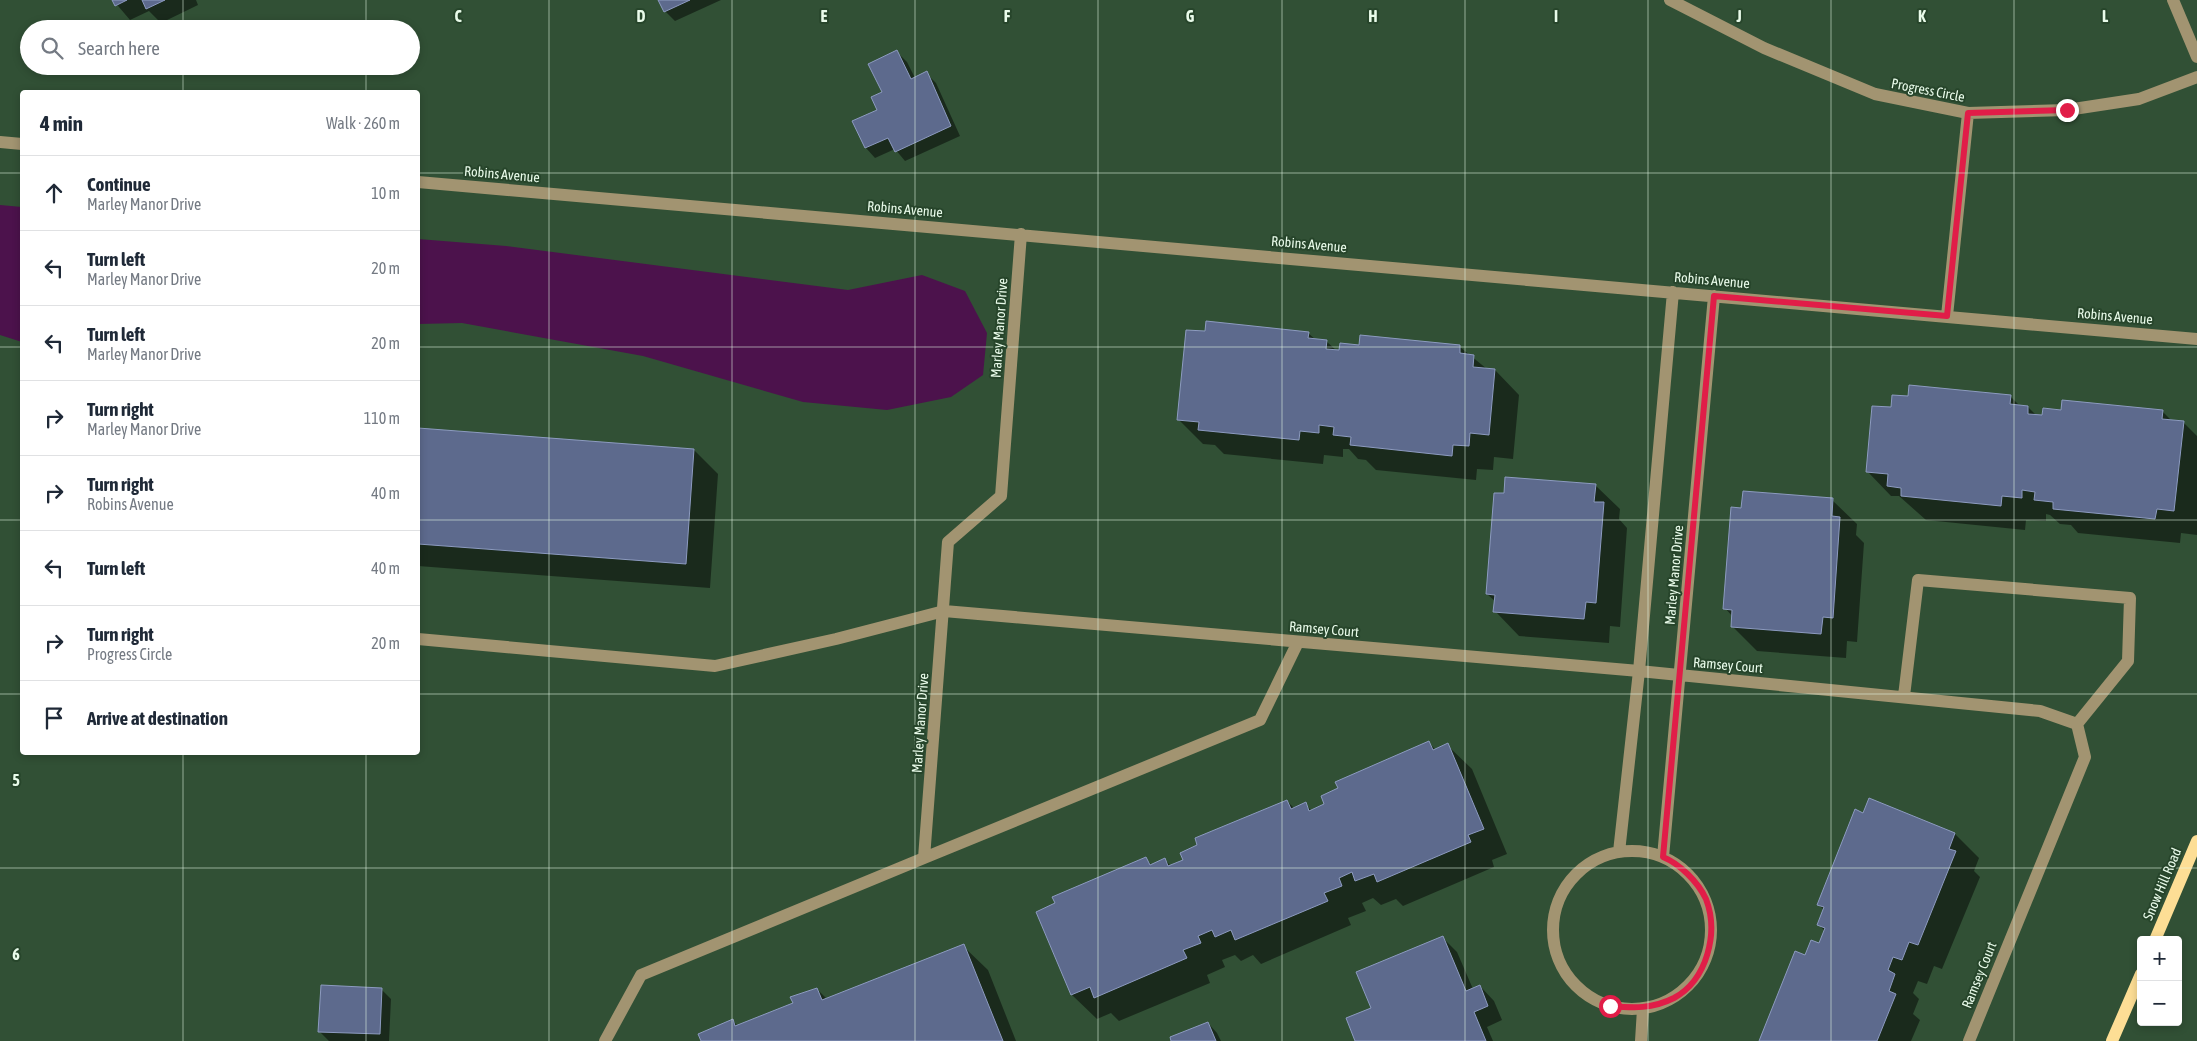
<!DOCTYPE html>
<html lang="en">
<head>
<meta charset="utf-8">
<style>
  :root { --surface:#fff; --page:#f6f6f7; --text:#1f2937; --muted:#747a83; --line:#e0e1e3 }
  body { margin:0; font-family:"Asap Condensed",sans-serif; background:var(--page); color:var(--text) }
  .controls { position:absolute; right:15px; bottom:15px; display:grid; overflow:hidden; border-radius:5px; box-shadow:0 2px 8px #0003 }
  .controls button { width:45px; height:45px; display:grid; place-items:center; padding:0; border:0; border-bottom:1px solid var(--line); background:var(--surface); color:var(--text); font:25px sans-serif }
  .stop { position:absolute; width:15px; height:15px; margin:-11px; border:4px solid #e11d48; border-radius:50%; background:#fff }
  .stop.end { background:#e11d48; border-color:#fff; box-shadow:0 1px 5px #0008 }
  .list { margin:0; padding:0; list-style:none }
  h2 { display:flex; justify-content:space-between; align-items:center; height:65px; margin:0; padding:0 20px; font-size:21px }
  h2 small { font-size:16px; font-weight:400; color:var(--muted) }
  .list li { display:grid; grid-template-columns:32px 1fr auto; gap:15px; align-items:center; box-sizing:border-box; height:75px; padding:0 20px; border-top:1px solid var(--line) }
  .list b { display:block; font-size:19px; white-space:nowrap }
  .list p { margin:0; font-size:16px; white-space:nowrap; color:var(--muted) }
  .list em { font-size:16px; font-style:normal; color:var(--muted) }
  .icon { flex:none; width:28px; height:28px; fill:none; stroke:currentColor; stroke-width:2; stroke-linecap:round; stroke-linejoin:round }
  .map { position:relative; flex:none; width:2197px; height:1041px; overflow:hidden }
  .search { position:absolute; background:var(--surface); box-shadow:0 2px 8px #0003; left:20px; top:20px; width:400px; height:55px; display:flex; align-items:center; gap:12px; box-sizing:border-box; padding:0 18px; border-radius:28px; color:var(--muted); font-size:19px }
  .panel { position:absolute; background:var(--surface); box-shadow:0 2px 8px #0003; left:20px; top:90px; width:400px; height:665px; border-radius:5px }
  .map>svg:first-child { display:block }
  .water { fill:#4c124c }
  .shadow { fill:#0007 }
  .building { fill:#5d6a8d; stroke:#8d9bc0 }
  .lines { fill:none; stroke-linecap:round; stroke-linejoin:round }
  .minor { stroke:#a29471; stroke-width:12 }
  .major { stroke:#fdde95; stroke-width:12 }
  .route { stroke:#e11d48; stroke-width:6 }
  .grid { fill:none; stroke:#e9fbea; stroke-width:1; stroke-opacity:0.55 }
  .labels { text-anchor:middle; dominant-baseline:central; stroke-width:4; stroke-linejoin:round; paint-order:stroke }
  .street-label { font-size:14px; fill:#e9fbea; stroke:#27452b }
  .grid-label { font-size:16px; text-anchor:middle; font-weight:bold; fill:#e9fbea; stroke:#27452b; stroke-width:4; stroke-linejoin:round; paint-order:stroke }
</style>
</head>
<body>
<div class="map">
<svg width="2197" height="1041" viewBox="0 0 2197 1041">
  <rect width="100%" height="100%" fill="#315035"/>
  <path class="water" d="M0 205 22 207V342L0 335Z
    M418 239 506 246 848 290 922 275 965 291 987 333 983 375 951 397 887 410 803 402 643 356 462 323 418 324Z"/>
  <path class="shadow" d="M113 0H196L198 5 161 23 149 11 130 20Z
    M660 0H721L675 21 665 11Z
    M897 52 907 62 915 78 926 73 936 83 960 136 905 161 895 149 875 158 866 148Z
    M1308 333 1316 340 1326 341 1337 351 1360 346 1460 347 1487 369 1495 370 1519 395 1513 459 1494 457 1493 470 1477 469 1476 480 1376 470 1366 460 1358 459 1349 449H1343V457L1324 455 1323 464 1224 454 1215 445 1203 444 1178 419Z
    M2010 396 2020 406 2028 407 2037 416 2063 411 2163 412 2172 421 2183 422 2197 436V535L2181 533 2180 543 2078 533 2071 525 2060 524 2050 515 2046 514V521L2026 520 2025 530 1926 520 1899 496H1891L1867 471 1892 409Z
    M418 429 694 450 718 474 710 588 418 566Z
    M1595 485 1620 509 1619 519 1627 528 1620 627 1610 626 1609 643 1519 636 1495 611 1496 602 1487 594Z
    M1832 500 1857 524 1856 535 1864 543 1857 642 1847 641 1846 658 1757 651 1732 626 1733 617 1725 608 1742 510Z
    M1429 743 1436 750 1447 745 1472 769 1507 854 1492 860 1494 867 1403 906 1396 899 1381 905 1373 898 1362 903 1366 911 1348 918 1351 925 1261 964 1253 955 1241 961 1235 955 1222 960 1225 967 1207 975 1210 983 1119 1021 1111 1013 1097 1019 1072 995 1037 912 1146 859 1152 865 1165 860 1171 866 1185 860 1287 801 1294 808 1305 804 1312 811Z
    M1870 799 1955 834 1979 858 1974 871 1980 877 1942 969 1934 966 1927 984 1918 981 1913 993 1919 999 1913 1014 1920 1020 1911 1041H1760L1805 956 1820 944 1825 931 1818 924 1824 910 1818 904Z
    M1443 938 1457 952 1473 989 1480 986 1494 1001 1502 1020 1487 1027 1493 1041H1357L1372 1008Z
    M963 946 988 970 1016 1041H702L733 1021 738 1026 794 1004 817 989 827 999Z
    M381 989 391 999 389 1041H329L319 1031Z
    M1208 1023 1217 1033 1221 1041H1173Z"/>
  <path class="building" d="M112 0H127L115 6Z
    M142 0H165L146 9Z
    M658 0H690L664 12Z
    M897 50 911 79 927 71 951 126 895 152 888 138 865 148 852 121 877 110 871 97 882 92 868 64Z
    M1206 321 1309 332 1308 338 1327 340 1326 349 1339 350 1340 343 1359 345 1360 335 1460 345V353L1474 355 1473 367 1495 369 1489 435 1470 433 1469 446 1453 445 1452 456 1350 445 1351 437 1333 435 1334 427 1319 425V433L1300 431 1299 440 1198 430 1199 422 1177 420 1186 330 1205 331Z
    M1909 385 2011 395 2010 404 2028 406V414L2042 415 2043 408 2061 410 2062 400 2163 410 2162 419 2184 421 2174 511 2157 509 2155 519 2053 509V502L2034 500 2035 492 2022 490V498L2002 496 2001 506 1901 496V488L1887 486 1888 474 1866 472 1872 406 1891 407 1892 395 1908 396Z
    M418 428 694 449 686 564 418 544Z
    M1505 477 1596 484 1594 502H1604L1596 603 1586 602 1584 619 1493 612 1495 595 1486 594 1494 493H1504Z
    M1743 491 1833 498 1832 516 1840 517 1833 618 1823 617 1821 634 1731 627 1732 610 1723 609 1731 507 1741 508Z
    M1429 741 1433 750 1448 743 1484 829 1468 835 1471 842 1377 882 1374 874 1355 881 1352 872 1339 878 1342 886 1324 893 1328 901 1235 940 1231 930 1215 937 1212 930 1198 936 1201 943 1183 950 1187 958 1094 998 1090 987 1071 995 1036 912 1055 903 1052 897 1146 857 1150 865 1165 858 1168 866 1183 860 1180 853 1197 845 1195 838 1287 800 1291 809 1306 802 1309 811 1324 804 1321 796 1338 788 1335 782Z
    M1869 798 1955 833 1949 849 1956 851 1918 945 1909 942 1902 960 1893 957 1888 970 1895 974 1889 991 1896 994 1877 1041H1759L1795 951 1805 955 1811 940 1819 943 1825 928 1817 925 1824 907 1817 905 1855 809 1863 813Z
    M1443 936 1466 991 1480 985 1488 1006 1474 1012 1486 1041H1355L1346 1018 1371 1008 1356 972Z
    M964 944 1003 1041H701L698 1034 733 1019 735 1026 793 1003 790 997 817 988 822 1000Z
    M321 985 382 988 380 1034 318 1032Z
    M1208 1022 1216 1041H1171L1170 1037Z"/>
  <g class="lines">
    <path class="minor" d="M1670 0 1764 48 1875 94 1968 113 2067 110 2139 99 2197 77
      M2173 0 2197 57
      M0 142 22 144
      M418 182 2197 339
      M1947 316 1968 113
      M418 639 715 666 836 639 944 611 1639 671 2040 711 2077 724 2085 757 1969 1041
      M1904 696 1918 580 2130 598 2128 661 2077 724
      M1553 930a79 79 0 1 1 158 0a79 79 0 1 1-158 0Z
      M1619 852 1639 671 1673 292
      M1663 857 1714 296
      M924 858 1260 720 1298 642
      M605 1041 641 975 924 858 948 542 1001 496 1021 234
      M1641 1041 1643 1009"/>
    <path class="major" d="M2155 940 2197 841
      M2112 1041 2141 974"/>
  </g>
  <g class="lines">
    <path class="route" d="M1610 1006C1634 1008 1652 1009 1674 998 1707 980 1719 933 1706 899 1698 882 1680 864 1663 857L1714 296 1947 316 1968 113 2067 110"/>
  </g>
  <path class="grid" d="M183 0V29M366 0V29M549 0V1041M732 0V1041M915 0V1041M1098 0V1041M1282 0V1041M1465 0V1041M1648 0V1041M1831 0V1041M2014 0V1041M183 66V92M366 66V92M0 173H22M418 173H2197M0 347H22M418 347H2197M0 520H22M418 520H2197M0 694H22M418 694H2197M183 752V1041M366 752V1041M0 868H2197"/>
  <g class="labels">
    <g class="street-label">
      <text transform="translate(1928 90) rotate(11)">Progress Circle</text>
      <text transform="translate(502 174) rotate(5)">Robins Avenue</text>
      <text transform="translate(905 209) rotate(5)">Robins Avenue</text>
      <text transform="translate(1309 244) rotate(5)">Robins Avenue</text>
      <text transform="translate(1712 280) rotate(5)">Robins Avenue</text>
      <text transform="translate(2115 316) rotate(5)">Robins Avenue</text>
      <text transform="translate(999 328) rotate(-86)">Marley Manor Drive</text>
      <text transform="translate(1674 575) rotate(-85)">Marley Manor Drive</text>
      <text transform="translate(1324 629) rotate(5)">Ramsey Court</text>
      <text transform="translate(1728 665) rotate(5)">Ramsey Court</text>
      <text transform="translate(920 723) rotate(-86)">Marley Manor Drive</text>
      <text transform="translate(2162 884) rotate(-67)">Snow Hill Road</text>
      <text transform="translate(1979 975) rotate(-68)">Ramsey Court</text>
    </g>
  </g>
  <g class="grid-label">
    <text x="458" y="22">C</text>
    <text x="641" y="22">D</text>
    <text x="824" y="22">E</text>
    <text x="1007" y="22">F</text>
    <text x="1190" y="22">G</text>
    <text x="1373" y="22">H</text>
    <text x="1556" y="22">I</text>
    <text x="1739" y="22">J</text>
    <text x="1922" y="22">K</text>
    <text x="2105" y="22">L</text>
    <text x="16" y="786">5</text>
    <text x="16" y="960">6</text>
  </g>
</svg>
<div class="controls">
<button>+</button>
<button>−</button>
</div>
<div class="stop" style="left:1610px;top:1006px"></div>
<div class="stop end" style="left:2067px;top:110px"></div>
<div class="search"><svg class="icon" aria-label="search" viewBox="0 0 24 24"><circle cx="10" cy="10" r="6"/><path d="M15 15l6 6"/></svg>Search here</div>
<section class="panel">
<h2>4 min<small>Walk · 260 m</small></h2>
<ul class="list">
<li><svg class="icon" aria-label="ahead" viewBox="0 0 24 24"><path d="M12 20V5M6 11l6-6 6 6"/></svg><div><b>Continue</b><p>Marley Manor Drive</p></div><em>10 m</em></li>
<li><svg class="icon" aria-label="left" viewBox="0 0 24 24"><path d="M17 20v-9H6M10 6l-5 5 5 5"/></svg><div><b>Turn left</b><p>Marley Manor Drive</p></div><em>20 m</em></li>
<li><svg class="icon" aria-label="left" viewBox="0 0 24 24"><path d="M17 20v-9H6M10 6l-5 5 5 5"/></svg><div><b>Turn left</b><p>Marley Manor Drive</p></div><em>20 m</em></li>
<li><svg class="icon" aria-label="right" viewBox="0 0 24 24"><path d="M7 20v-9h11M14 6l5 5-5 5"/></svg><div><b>Turn right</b><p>Marley Manor Drive</p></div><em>110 m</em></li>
<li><svg class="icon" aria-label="right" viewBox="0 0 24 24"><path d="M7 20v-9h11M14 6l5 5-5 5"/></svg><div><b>Turn right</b><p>Robins Avenue</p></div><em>40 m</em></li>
<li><svg class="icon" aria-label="left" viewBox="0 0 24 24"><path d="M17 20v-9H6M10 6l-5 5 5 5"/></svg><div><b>Turn left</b></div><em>40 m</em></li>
<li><svg class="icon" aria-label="right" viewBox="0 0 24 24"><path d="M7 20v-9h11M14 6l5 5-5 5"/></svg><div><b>Turn right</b><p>Progress Circle</p></div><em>20 m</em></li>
<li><svg class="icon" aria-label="arrive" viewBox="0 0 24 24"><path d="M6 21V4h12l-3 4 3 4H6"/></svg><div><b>Arrive at destination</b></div></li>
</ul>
</section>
</div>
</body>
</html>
